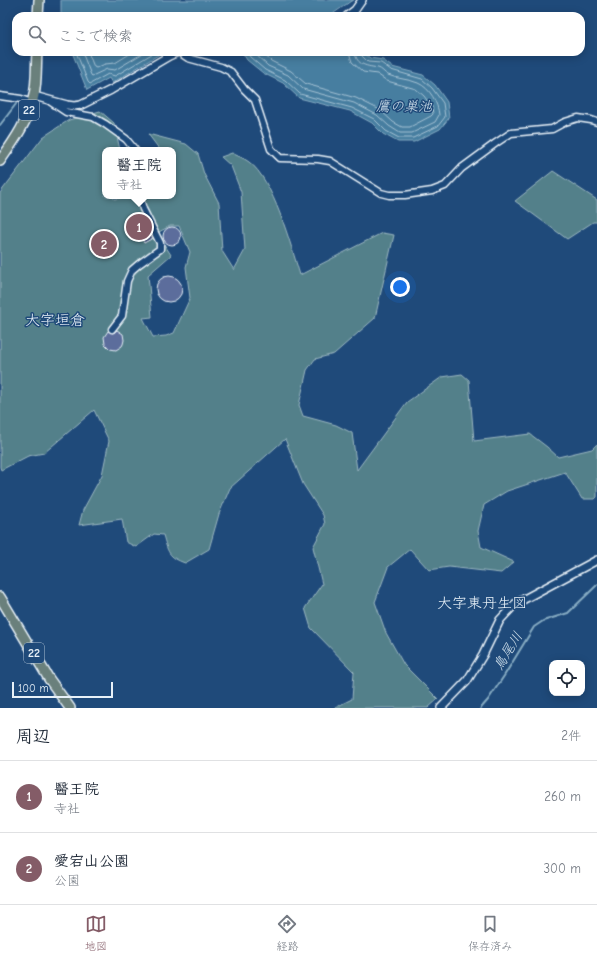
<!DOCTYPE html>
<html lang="ja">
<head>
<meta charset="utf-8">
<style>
  :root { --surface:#fff; --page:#f2f2f3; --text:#1f2937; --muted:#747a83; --line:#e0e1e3; --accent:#845c67 }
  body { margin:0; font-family:"Comic Neue","Klee One",sans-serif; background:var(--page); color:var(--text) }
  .controls { position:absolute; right:12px; bottom:12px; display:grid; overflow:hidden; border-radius:8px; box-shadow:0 2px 10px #0003 }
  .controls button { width:36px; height:36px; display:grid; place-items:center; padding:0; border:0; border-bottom:1px solid var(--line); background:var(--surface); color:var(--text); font:20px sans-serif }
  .scale { position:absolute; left:12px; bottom:10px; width:101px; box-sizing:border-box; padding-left:4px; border:2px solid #e8f1f8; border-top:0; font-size:11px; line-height:14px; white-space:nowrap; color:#e8f1f8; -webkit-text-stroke:3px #1f4a7a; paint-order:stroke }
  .you { position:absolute; left:400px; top:287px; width:14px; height:14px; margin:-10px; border:3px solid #fff; border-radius:50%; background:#1a73e8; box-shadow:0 0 0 6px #1a73e833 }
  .badge { display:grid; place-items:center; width:26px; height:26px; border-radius:50%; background:var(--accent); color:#fff; font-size:13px; font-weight:700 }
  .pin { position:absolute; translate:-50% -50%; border:2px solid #fff; box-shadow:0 1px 4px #0006 }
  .popup { position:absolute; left:102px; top:147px; width:74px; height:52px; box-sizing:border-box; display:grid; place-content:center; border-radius:8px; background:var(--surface); filter:drop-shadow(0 1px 3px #0005); font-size:13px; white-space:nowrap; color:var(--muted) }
  .popup b { font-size:15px; color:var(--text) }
  .popup::after { content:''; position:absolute; left:50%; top:100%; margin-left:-8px; border:8px solid transparent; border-top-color:var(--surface) }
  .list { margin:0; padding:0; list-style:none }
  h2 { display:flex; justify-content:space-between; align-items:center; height:52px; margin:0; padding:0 16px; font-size:17px }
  h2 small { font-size:13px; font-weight:400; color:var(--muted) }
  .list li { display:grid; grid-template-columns:26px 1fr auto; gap:12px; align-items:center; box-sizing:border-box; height:72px; padding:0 16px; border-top:1px solid var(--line) }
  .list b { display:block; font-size:15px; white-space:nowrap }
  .list p { margin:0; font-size:13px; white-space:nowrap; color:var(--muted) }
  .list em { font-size:13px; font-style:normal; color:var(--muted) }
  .icon { flex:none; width:22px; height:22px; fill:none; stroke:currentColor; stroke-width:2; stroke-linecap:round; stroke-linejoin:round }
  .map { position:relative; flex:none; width:597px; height:708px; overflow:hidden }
  .search { position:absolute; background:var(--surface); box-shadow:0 2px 10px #0003; left:12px; right:12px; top:12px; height:44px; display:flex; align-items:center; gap:10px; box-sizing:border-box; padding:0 14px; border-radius:12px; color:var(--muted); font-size:15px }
  .sheet { height:196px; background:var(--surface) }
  nav { display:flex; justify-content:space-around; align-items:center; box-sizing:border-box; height:56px; border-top:1px solid var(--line); background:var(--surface); font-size:11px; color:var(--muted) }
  nav a { display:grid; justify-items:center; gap:2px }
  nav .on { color:var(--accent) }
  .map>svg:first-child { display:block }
  .green { fill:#52808a; stroke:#9db8c1; fill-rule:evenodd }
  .water { fill:#467ea0; stroke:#87acc3 }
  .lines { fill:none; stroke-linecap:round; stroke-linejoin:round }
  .shore { stroke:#a7c3d5; stroke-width:1 }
  .stream { stroke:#87acc3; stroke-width:2 }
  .building { fill:#5b6d9c; stroke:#e8f1f8 }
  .minor-casing { stroke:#e8f1f8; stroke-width:9 }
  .tertiary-casing { stroke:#e8f1f8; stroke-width:10 }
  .primary-casing { stroke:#e8f1f8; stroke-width:12 }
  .minor { stroke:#1f4a7a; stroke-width:6 }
  .tertiary { stroke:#1f4a7a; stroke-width:7 }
  .primary { stroke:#6a807c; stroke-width:9 }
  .labels { text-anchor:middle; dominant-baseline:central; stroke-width:3; stroke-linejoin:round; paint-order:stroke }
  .shield { fill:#1f4a7a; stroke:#acbfd2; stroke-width:1 }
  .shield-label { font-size:12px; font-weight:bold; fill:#e8f1f8 }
  .water-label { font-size:14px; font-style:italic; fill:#d0e0eb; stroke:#1f4a7a }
  .quarter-label { font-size:15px; fill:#e8f1f8; stroke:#1f4a7a }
</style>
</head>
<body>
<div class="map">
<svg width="597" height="708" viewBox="0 0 597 708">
  <rect width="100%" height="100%" fill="#1f4a7a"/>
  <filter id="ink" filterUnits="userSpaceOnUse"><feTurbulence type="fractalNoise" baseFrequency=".025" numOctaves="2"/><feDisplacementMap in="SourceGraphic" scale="8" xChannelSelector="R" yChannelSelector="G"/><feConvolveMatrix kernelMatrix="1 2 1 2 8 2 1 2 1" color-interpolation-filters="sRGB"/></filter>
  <g filter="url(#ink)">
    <path class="green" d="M100 111 114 123 120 150H105V157L103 158 105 167V196H112L114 199 132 196H173V150H160L148 134 186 144 198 154 204 174 219 203 222 251 234 270 245 250 241 192 231 166 221 157 232 153C237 156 244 158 249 162 273 179 291 246 300 275L382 233 394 235 375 318 334 354 315 359 307 370 299 405 303 416 336 425 352 433 357 470 407 402 442 377 462 374 469 380 474 441 530 434 547 447 558 457 592 449 597 444V497L595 499H582L565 472 507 491 484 505 478 531 481 547 514 562 501 573 449 567 429 570 410 549 388 567 375 602 386 633 404 665 438 699 428 708H334L352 699 354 672 311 628 305 608 322 584 313 547 325 524 323 515 303 484 285 439 230 488 219 514 209 549 185 563C168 557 168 552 163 535L154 534 136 547 126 542 122 519 79 525 83 510 102 475 109 441 94 410 44 453 28 456 1 470 0 467V193L43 137 69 120ZM170 226H179L190 252 186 267 190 298 174 333 166 336 153 337 143 318 152 317 148 275 171 255 157 233Z
      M553 171 597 200V222H593L567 239 515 201Z"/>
    <path class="water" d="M61 0H354L351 1 334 13V16H61Z
      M72 52H163L112 83 109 78 87 90Z
      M242 52H363L370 58 383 60 392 67 423 75 435 85 447 102 449 118 440 129 414 142H398L383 134 372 123 350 111 299 98 283 83 263 73 247 60Z"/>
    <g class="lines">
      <path class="shore" d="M76 52 88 82 90 84 108 74 115 76 155 52
        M82 52 91 75 92 76 107 69 115 70 145 52
        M88 52 94 67 96 68 105 64 115 63 133 52
        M247 52 250 57 265 70 285 80 300 94 352 108 374 119 386 131 399 138H413L438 126 445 117 443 103 432 88 422 79 391 70 381 63 368 62 362 56 360 52
        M253 52 268 66 288 75 303 89 354 103 377 115 389 126 400 133H412L435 122 439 115C438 103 430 88 418 83 409 79 397 79 388 75 384 73 382 69 378 68 368 66 356 66 355 52
        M261 52 271 61 291 71 306 84 356 98 380 110 393 122 402 127H410L431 116 433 114 432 107 424 96 416 89 387 81 377 74 363 72 352 62 349 52"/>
      <path class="stream" d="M0 125 16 104
        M481 708 488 700 504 676 534 627 543 621 568 613 597 585"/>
    </g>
    <path class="building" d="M139 216 153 238 144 243 140 236 139 237 130 222Z
      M163 236a9 9 0 1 1 18 0a9 9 0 1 1-18 0Z
      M156 289a13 13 0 1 1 26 0a13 13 0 1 1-26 0Z
      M117 330 123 334 124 340 123 344 122 346 116 350 110 349 105 344 104 337 108 331 113 333Z"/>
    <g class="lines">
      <g class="minor-casing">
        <path id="minor" d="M179 52 188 58 221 67 231 72 244 89 255 100 271 149 280 158 318 159 330 161 381 193 389 195H405L432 191 445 186 462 168 496 143 511 133 552 129 565 122 578 118 591 120 597 122
          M0 96 21 99 32 103
          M51 102 66 112 93 117 105 124 126 139 135 150
          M112 329 122 316 127 281 132 270 139 264 160 249V243L143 209 139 196"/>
      </g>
      <g class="tertiary-casing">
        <path id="tertiary" d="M347 16 355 10 362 0
          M34 96 67 105 74 106 81 105 111 90 169 56 178 52
          M441 708 467 681 483 655 500 620 515 604 597 560"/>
      </g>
      <g class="primary-casing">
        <path id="primary" d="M38 16 39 0
          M0 161C14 141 29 120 34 95 37 81 36 66 37 52
          M0 597 49 679 70 708"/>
      </g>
      <use href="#minor" class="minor"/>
      <use href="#tertiary" class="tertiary"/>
      <use href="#primary" class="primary"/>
    </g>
  </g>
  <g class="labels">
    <g class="shield">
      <rect x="19" y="100" width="20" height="20" rx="3"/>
      <rect x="24" y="643" width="20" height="20" rx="3"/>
    </g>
    <g class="shield-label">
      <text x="29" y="110">22</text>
      <text x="34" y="653">22</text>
    </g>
    <g class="water-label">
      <text x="404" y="106">鷹の巣池</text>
      <text transform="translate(508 651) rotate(-58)">鳥尾川</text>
    </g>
    <g class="quarter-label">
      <text x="55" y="320">大字垣倉</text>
      <text x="482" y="603">大字東丹生図</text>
    </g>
  </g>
</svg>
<div class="controls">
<button><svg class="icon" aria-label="locate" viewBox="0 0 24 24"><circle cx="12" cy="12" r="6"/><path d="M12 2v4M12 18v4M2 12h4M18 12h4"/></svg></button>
</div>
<div class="scale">100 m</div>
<div class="you"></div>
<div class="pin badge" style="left:139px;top:227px">1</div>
<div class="popup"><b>醫王院</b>寺社</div>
<div class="pin badge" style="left:104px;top:244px">2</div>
<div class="search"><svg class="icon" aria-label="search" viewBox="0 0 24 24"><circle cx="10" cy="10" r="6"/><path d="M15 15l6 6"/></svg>ここで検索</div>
</div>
<section class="sheet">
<h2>周辺<small>2件</small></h2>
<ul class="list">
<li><span class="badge">1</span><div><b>醫王院</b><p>寺社</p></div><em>260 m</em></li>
<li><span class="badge">2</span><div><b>愛宕山公園</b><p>公園</p></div><em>300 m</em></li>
</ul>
</section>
<nav>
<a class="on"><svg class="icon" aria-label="map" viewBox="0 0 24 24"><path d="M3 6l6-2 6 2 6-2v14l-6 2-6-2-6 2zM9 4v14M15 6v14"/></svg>地図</a>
<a><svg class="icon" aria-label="directions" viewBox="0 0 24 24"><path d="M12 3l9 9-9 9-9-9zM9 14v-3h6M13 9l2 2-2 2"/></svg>経路</a>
<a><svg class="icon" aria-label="saved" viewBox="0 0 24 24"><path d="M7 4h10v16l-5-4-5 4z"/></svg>保存済み</a>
</nav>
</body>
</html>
